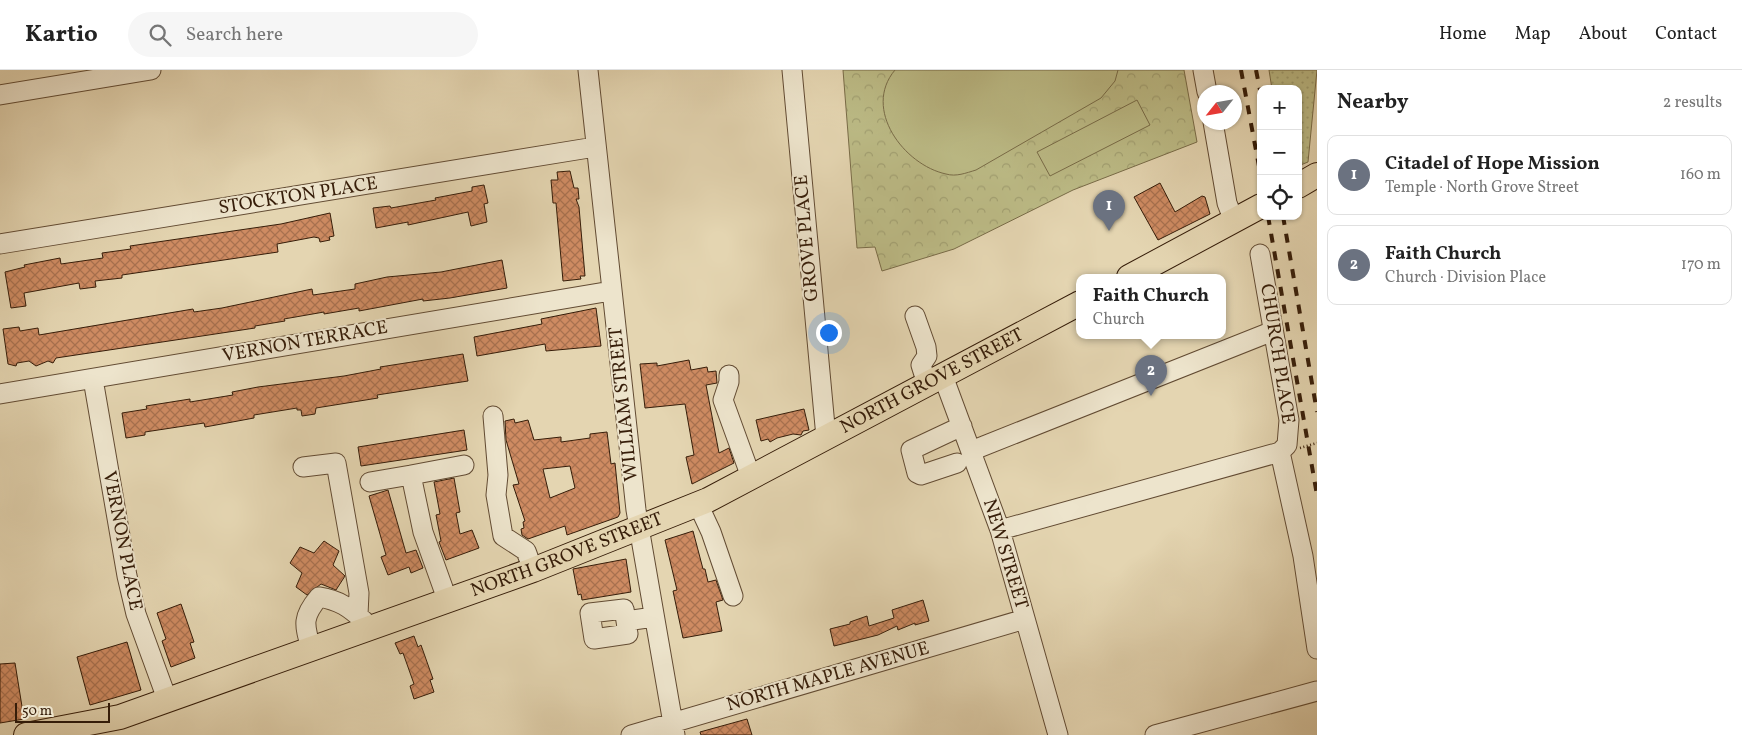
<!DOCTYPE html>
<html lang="en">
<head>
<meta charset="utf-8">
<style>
  :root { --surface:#fff; --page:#f6f6f6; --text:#222; --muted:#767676; --line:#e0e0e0; --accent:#8f2418 }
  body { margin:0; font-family:Vollkorn,serif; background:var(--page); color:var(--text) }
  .controls { position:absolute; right:15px; top:15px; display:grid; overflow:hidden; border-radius:10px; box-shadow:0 1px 4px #0004 }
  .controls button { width:45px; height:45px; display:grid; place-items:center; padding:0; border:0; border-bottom:1px solid var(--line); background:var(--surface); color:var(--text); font:25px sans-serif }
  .compass { position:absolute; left:1197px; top:15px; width:45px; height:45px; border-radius:50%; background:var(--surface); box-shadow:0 1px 4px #0004; rotate:239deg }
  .scale { position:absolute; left:15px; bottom:12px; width:95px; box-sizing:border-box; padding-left:5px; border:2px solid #361d09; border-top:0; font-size:14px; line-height:18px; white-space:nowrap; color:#361d09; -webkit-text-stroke:4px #ede4cc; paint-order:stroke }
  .you { position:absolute; left:828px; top:262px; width:18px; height:18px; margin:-12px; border:4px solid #fff; border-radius:50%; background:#1a73e8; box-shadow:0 0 0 8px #1a73e833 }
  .badge { display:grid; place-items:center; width:32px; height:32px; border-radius:50%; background:var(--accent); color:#fff; font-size:16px; font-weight:700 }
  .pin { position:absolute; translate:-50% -41px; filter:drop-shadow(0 1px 2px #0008) }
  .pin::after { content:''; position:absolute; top:26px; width:18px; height:15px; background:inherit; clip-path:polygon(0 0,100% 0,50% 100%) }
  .popup { position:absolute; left:1076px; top:204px; width:150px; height:65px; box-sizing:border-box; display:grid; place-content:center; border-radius:10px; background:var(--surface); filter:drop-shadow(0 1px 4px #0005); font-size:16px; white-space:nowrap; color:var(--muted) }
  .popup b { font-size:19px; color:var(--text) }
  .popup::after { content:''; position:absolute; left:50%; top:100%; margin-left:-10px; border:10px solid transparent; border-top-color:var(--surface) }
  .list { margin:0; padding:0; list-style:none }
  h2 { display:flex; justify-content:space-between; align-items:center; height:65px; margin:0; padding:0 20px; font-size:21px }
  h2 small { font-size:16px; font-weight:400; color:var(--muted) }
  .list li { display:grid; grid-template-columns:32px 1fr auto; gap:15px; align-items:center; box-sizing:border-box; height:80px; margin:0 10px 10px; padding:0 10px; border:1px solid var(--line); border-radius:10px }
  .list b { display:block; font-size:19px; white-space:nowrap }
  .list p { margin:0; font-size:16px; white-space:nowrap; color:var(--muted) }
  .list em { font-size:16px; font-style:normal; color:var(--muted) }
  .icon { flex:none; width:28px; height:28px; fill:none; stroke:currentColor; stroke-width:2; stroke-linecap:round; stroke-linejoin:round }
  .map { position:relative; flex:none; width:1317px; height:665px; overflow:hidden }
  header { display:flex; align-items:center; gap:30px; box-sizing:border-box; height:70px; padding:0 25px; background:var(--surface); border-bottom:1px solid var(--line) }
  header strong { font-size:24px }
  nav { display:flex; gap:28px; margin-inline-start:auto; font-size:18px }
  .search { width:350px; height:45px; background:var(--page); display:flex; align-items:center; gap:12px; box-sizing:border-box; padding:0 18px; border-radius:28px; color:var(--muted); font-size:19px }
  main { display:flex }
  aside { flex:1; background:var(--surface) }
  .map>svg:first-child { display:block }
  .grass { fill:url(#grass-dots); stroke:#796c48 }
  .park { fill:url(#park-crowns); stroke:#796c48 }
  .pitch { fill:#bcbb86; stroke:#796c48 }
  .building { fill:url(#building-cross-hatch); stroke:#361d09; fill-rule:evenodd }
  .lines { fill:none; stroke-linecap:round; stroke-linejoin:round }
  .minor-casing { stroke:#624b33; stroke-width:21 }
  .major-casing { stroke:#361d09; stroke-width:26 }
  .minor { stroke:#ede4cc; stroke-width:19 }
  .major { stroke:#e4d5b1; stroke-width:24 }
  .rail { stroke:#361d09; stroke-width:4; stroke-dasharray:9 9; stroke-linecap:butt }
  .path-bridge { stroke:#361d09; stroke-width:2.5; stroke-dasharray:1 2.5; stroke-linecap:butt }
  .labels { text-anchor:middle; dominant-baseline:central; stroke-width:4; stroke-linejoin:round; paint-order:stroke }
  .street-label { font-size:19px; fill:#361d09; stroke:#ede4cc }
</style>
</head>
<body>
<header>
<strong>Kartio</strong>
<div class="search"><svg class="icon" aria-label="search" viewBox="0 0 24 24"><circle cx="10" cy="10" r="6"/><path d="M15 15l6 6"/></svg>Search here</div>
<nav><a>Home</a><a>Map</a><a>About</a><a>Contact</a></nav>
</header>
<main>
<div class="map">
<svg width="1317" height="665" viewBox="0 0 1317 665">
  <defs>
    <pattern id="grass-dots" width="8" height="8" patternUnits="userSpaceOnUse" patternTransform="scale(1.25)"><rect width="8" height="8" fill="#bcbb86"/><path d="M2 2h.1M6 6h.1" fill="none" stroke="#a2a072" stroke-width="1.8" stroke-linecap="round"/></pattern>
    <pattern id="park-crowns" width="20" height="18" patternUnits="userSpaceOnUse" patternTransform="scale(1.25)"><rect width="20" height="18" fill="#bcbb86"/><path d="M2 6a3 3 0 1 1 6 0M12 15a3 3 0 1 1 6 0" fill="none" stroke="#a2a072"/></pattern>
    <pattern id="building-cross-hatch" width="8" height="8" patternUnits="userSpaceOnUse" patternTransform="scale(1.25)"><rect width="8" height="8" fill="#ce8b62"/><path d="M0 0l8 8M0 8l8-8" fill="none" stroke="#a8714f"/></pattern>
  </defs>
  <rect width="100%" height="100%" fill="#e4d5b1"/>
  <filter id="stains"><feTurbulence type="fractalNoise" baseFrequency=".004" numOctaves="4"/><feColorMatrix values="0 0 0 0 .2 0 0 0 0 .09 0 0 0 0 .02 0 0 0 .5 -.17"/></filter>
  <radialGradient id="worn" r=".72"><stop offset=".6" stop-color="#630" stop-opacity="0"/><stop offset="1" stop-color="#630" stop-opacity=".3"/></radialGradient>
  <path class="grass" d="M1269 0H1317L1308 92 1298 96V19H1272Z"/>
  <path class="park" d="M843 0H1184L1197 72 1073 120 954 179 882 201 875 177 857 178Z"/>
  <path class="pitch" d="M895 0H1118L1115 11 1101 28 976 100C966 103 956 107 946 104 904 95 862 39 895 0Z
    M1137 30 1150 55 1050 106 1037 82Z"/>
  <path class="building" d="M570 101 574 118H578L579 129H576L579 137 585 206H580L581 209 563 211 556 133H553L551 110H558L557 102Z
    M1160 113 1175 142 1202 126 1205 127 1210 144 1158 170 1134 127Z
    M484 115 488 133 484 134 487 152 471 156 468 142 408 155V152L376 158 373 138 390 136 391 138 436 130 435 128 472 121V117Z
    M330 143 334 166 329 167 330 170 320 172 319 168 314 167 277 174 278 182 122 205V208L95 211 96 217 80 219 79 213 24 223 26 236 11 238 5 202 25 197 24 195 60 188 61 194 103 188 102 183 131 179 130 176 281 154Z
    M502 190 507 218 450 228 423 231V229L359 241V238L324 244V242L284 249 285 251 255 256V258L56 288 53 293 48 291 36 296 29 291 17 293 16 296 8 294 3 259 19 257 20 261 38 258 39 265 193 239 194 242 222 238 312 219 313 225 355 219V214L387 207 441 202Z
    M596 238 601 276 546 281 545 274 477 286 474 267 542 254 541 249Z
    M463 284 468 311 377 325 378 328 316 338 315 344 302 346 301 340H297V338L254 345V348L227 353 205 357 204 353 145 362V365L126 368 122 343 147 339 146 336 190 329V332L233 325 232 322 258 317 344 306 381 299 380 297Z
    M689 290 691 300 707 297 708 302 716 301 717 313 706 315 719 383 729 378 734 393 692 414 686 387 694 385 685 334 645 338 640 294 657 293V296Z
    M804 339 809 360 803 361 801 365 793 364 777 368 770 372 768 369 761 371 756 350Z
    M514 349 515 353 528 350 534 370 561 367V372L590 368V364L607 362 611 394 615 393 620 443 618 447 567 465 565 456 528 469 522 465 521 459 524 458 523 452 525 451 513 415 519 414 506 370 505 351ZM570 396 575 418 550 428 543 399Z
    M464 360 467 380 361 396 358 377Z
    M454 408 460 442 456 443 460 464 472 460 479 478 446 490 439 472 441 471 436 445 440 444 434 412Z
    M388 420 406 483 416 480 423 498 411 503 409 497 388 505 381 487 386 485 369 426Z
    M693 461 703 499H705L708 512 716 510 723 530 716 532 722 561 683 568 673 521 677 520 665 470Z
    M324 471 339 481 333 495 345 506 336 520 321 514 307 525 296 517 302 503 290 493 300 477 314 483Z
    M626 489 631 522 582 530 581 524 578 525 573 499Z
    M923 530 929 551 915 555V553L898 560 897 556 878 565 834 576 830 559 850 554V552L867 546 869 556 894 548 892 540Z
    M181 534 194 572 190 573 195 588 171 597 162 571 166 569 157 543Z
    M414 566 418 577 421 575 433 609 430 610 434 622 414 629 410 616 414 614 403 583 400 584 395 573Z
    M127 572 141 620 90 635 77 587Z
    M15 593 24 649 0 653V594Z
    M747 649 752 665H701L700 662Z"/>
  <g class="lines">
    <g class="minor-casing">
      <path id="minor" d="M588 0 636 440 675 665
        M792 0 826 367
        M1203 0 1207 22
        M0 25 151 0
        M1213 52 1227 133 1234 151
        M0 174 595 77
        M1260 184 1289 350 1287 375 1280 382
        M915 246 926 277 927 286 921 295 927 314
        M729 305V312L723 330 751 407
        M943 306 1000 460 1058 665
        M93 309 127 506 136 544 167 629
        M0 324 611 221
        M493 346 498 405 496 425 503 466 526 481 533 500
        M971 381 1273 261
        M1280 382 1303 486 1317 579
        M957 393 921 405 917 403 911 380 962 356
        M303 397 336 393 359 523 358 545
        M411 405 464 395
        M370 412 411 405 423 462 447 529
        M698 434 711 462 733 526
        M1000 460 1280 382
        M626 551 628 564 594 569 590 543 624 539 626 551 654 547
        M311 578C304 554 302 547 319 527 339 530 350 538 364 551
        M631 665 1025 549
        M1155 665 1317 621"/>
    </g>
    <g class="major-casing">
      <g id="major">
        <path d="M1298 116 1317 105"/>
        <path d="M1129 207 1261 136"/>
        <path id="s1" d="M26 665 120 647 533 500 708 430 1080 233"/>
      </g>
    </g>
    <use href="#minor" class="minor"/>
    <use href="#major" class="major"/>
    <path class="rail" d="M1241 0 1261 107
      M1256 0 1261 25
      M1268 146 1317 425
      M1283 146 1317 342"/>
    <path class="path-bridge" d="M1300 378 1317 373"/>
  </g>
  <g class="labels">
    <g class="street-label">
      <text transform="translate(298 126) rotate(-9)">STOCKTON PLACE</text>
      <text transform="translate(807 168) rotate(-95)">GROVE PLACE</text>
      <text transform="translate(305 272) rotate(-10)">VERNON TERRACE</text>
      <text transform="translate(1277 284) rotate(81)">CHURCH PLACE</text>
      <text stroke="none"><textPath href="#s1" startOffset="976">NORTH GROVE STREET</textPath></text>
      <text transform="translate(624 334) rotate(-96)">WILLIAM STREET</text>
      <text transform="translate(122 471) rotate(79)">VERNON PLACE</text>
      <text stroke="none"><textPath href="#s1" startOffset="571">NORTH GROVE STREET</textPath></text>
      <text transform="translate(1005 484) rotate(73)">NEW STREET</text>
      <text transform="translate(828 607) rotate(-16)">NORTH MAPLE AVENUE</text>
    </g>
  </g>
  <rect width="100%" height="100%" filter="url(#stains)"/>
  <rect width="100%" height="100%" fill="url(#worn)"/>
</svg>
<div class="controls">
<button>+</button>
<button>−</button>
<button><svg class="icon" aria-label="locate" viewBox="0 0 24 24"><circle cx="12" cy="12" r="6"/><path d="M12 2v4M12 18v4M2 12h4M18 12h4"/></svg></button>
</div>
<svg class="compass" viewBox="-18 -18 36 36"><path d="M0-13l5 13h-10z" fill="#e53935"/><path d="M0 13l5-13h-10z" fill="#767676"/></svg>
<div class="scale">50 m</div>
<div class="you"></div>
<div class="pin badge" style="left:1109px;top:161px;background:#6b7280">1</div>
<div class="pin badge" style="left:1151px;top:326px;background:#6b7280">2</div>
<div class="popup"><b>Faith Church</b>Church</div>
</div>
<aside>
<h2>Nearby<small>2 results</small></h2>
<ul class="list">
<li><span class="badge" style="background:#6b7280">1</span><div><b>Citadel of Hope Mission</b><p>Temple · North Grove Street</p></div><em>160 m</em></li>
<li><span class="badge" style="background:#6b7280">2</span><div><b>Faith Church</b><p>Church · Division Place</p></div><em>170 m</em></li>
</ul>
</aside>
</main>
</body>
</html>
